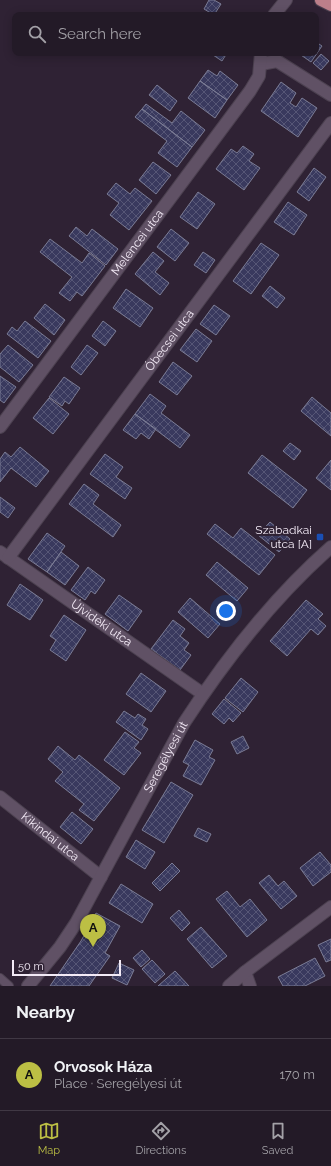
<!DOCTYPE html>
<html lang="en">
<head>
<meta charset="utf-8">
<style>
  :root { --surface:#231a27; --page:#2f2733; --text:#f1f3f6; --muted:#a3a1a7; --line:#403844; --accent:#bcbf44 }
  body { margin:0; font-family:Raleway,sans-serif; background:var(--page); color:var(--text) }
  .scale { position:absolute; left:12px; bottom:10px; width:109px; box-sizing:border-box; padding-left:4px; border:2px solid #f3eaf6; border-top:0; font-size:11px; line-height:14px; white-space:nowrap; color:#f3eaf6; -webkit-text-stroke:3px #2f2234; paint-order:stroke }
  .you { position:absolute; left:226px; top:611px; width:14px; height:14px; margin:-10px; border:3px solid #fff; border-radius:50%; background:#1a73e8; box-shadow:0 0 0 6px #1a73e833 }
  .badge { display:grid; place-items:center; width:26px; height:26px; border-radius:50%; background:var(--accent); color:#111; font-size:13px; font-weight:700 }
  .pin { position:absolute; translate:-50% -33px; filter:drop-shadow(0 1px 2px #0008) }
  .pin::after { content:''; position:absolute; top:21px; width:14px; height:12px; background:inherit; clip-path:polygon(0 0,100% 0,50% 100%) }
  .list { margin:0; padding:0; list-style:none }
  h2 { display:flex; justify-content:space-between; align-items:center; height:52px; margin:0; padding:0 16px; font-size:17px }
  h2 small { font-size:13px; font-weight:400; color:var(--muted) }
  .list li { display:grid; grid-template-columns:26px 1fr auto; gap:12px; align-items:center; box-sizing:border-box; height:72px; padding:0 16px; border-top:1px solid var(--line) }
  .list b { display:block; font-size:15px; white-space:nowrap }
  .list p { margin:0; font-size:13px; white-space:nowrap; color:var(--muted) }
  .list em { font-size:13px; font-style:normal; color:var(--muted) }
  .icon { flex:none; width:22px; height:22px; fill:none; stroke:currentColor; stroke-width:2; stroke-linecap:round; stroke-linejoin:round }
  .map { position:relative; flex:none; width:331px; height:986px; overflow:hidden }
  .search { position:absolute; background:var(--surface); box-shadow:0 2px 10px #0003; left:12px; right:12px; top:12px; height:44px; display:flex; align-items:center; gap:10px; box-sizing:border-box; padding:0 14px; border-radius:8px; color:var(--muted); font-size:15px }
  .sheet { height:124px; background:var(--surface) }
  nav { display:flex; justify-content:space-around; align-items:center; box-sizing:border-box; height:56px; border-top:1px solid var(--line); background:var(--surface); font-size:11px; color:var(--muted) }
  nav a { display:grid; justify-items:center; gap:2px }
  nav .on { color:var(--accent) }
  .map>svg:first-child { display:block }
  .building { fill:url(#building-cross-hatch); stroke:#7b7c95 }
  .lines { fill:none; stroke-linecap:round; stroke-linejoin:round }
  .lane-casing { stroke:#4c4150; stroke-width:10 }
  .street-casing { stroke:#4c4150; stroke-width:14 }
  .primary-casing { stroke:#4c4150; stroke-width:14 }
  .lane { stroke:#605165; stroke-width:8 }
  .street { stroke:#605165; stroke-width:12 }
  .primary { stroke:#bc7f8a; stroke-width:12 }
  .transit-dot { fill:#1a4fb4; stroke:#2f2234; stroke-width:1.5 }
  .labels { text-anchor:middle; dominant-baseline:central; stroke-width:4; stroke-linejoin:round; paint-order:stroke }
  .street-label { font-size:12px; fill:#f3eaf6; stroke:#2f2234 }
  .poi-label { font-size:12px; fill:#f3eaf6; stroke:#2f2234; text-anchor:end }
</style>
</head>
<body>
<div class="map">
<svg width="331" height="986" viewBox="0 0 331 986">
  <defs>
    <pattern id="building-cross-hatch" width="8" height="8" patternUnits="userSpaceOnUse"><rect width="8" height="8" fill="#39395e"/><path d="M0 0l8 8M0 8l8-8" fill="none" stroke="#565676"/></pattern>
  </defs>
  <rect width="100%" height="100%" fill="#2f2234"/>
  <path class="building" d="M209 0H214L221 4 214 15 204 9Z
    M316 42 322 46 311 62 298 53H316Z
    M210 53H227L222 61Z
    M321 54 329 61 321 70 313 63Z
    M208 70 217 76 220 71 238 85 227 100 200 81Z
    M200 81 227 100 215 118 188 98Z
    M281 82 296 93 290 103 296 107 302 98 317 108 298 137 261 111Z
    M157 85 177 101 170 111 149 95Z
    M146 104 172 123 181 111 205 130 192 147 142 109Z
    M142 109 192 147 177 167 158 153 167 141 135 117Z
    M243 146 254 154 249 161 260 168 244 190 216 169 231 149 237 153Z
    M153 162 171 175 156 194 139 180Z
    M314 168 326 177 309 201 297 192Z
    M116 183 130 194 135 188 152 201 129 230 110 215 119 203 107 194Z
    M198 192 215 204 197 229 180 217Z
    M288 202 307 215 294 235 274 222Z
    M76 227 87 236 92 229 118 249 106 265 69 236Z
    M171 229 189 243 175 261 157 247Z
    M50 239 82 263 89 253 105 266 82 296 77 292 70 301 59 293 72 277 40 252Z
    M261 243 279 255 251 294 233 281Z
    M153 252 164 261 155 272 169 283 160 295 135 274Z
    M203 252 215 260 206 273 194 265Z
    M270 286 285 298 277 308 262 296Z
    M126 289 153 308 140 327 113 308Z
    M45 304 65 320 54 335 34 318Z
    M214 305 230 316 216 335 200 324Z
    M25 321 51 341 38 358 7 334 12 327 17 331Z
    M103 321 116 331 105 346 92 336Z
    M196 329 212 341 197 362 180 350Z
    M8 345 33 365 19 382 0 367V354Z
    M87 345 98 353 81 375 71 367Z
    M173 362 192 376 177 395 159 382Z
    M0 376 16 387 4 403 0 400Z
    M64 377 80 388 69 404 65 401 62 406 49 397Z
    M150 394 166 406 161 413 190 435 180 448 135 414Z
    M312 397 331 413V436L301 411Z
    M49 398 69 414 53 434 33 418Z
    M135 414 156 429 149 439 141 433 136 439 123 430Z
    M290 443 301 451 294 460 283 451Z
    M20 447 49 471 36 487 11 468 0 482V459L5 452 11 457Z
    M105 454 123 467 116 477 132 488 125 499 90 474Z
    M262 455 307 490 293 508 248 473Z
    M331 460V490L316 478Z
    M84 484 99 495 93 504 121 525 113 537 69 504Z
    M0 497 15 508 8 518 0 512Z
    M270 522 290 539 279 552 258 535Z
    M215 524 233 538 241 528 275 555 259 575 207 534Z
    M47 533 65 546 47 572 28 559Z
    M61 552 79 566 65 585 47 572Z
    M217 562 248 588 237 601 206 575Z
    M88 567 105 580 95 594 91 591 85 600 71 590Z
    M20 584 43 600 30 620 7 605Z
    M119 595 142 611 128 631 105 614Z
    M190 598 220 624 208 638 178 612Z
    M306 600 323 614 318 619 326 626 318 635 311 629 287 656 270 641Z
    M64 615 86 630 66 661 50 650 56 640 50 636Z
    M173 620 185 629 180 636 189 643 184 650 191 655 180 670 151 649Z
    M141 673 166 691 151 712 126 694Z
    M241 678 258 692 243 712 225 698Z
    M224 699 241 713 233 722 229 718 224 724 212 714Z
    M124 711 135 718 138 714 146 719 142 725 148 729 141 740 116 722Z
    M125 732 139 742 134 748 141 753 124 775 104 760Z
    M243 736 249 748 237 754 231 742Z
    M195 740 213 750 209 757 215 760 201 785 183 776 189 765 183 762Z
    M58 746 75 760 79 755 120 788 94 821 79 810 84 804 55 781 63 772 48 759Z
    M171 782 193 795 164 843 142 830Z
    M72 812 93 829 81 844 60 827Z
    M198 828 211 834 207 842 194 836Z
    M136 840 155 852 145 869 126 857Z
    M320 852 331 865V872L313 886 300 868Z
    M172 863 180 871 160 891 152 883Z
    M269 875 278 886 284 881 297 896 281 909 259 883Z
    M121 884 153 904 142 923 109 903Z
    M227 891 240 907 250 899 267 920 247 937 216 899Z
    M179 910 190 923 182 931 170 918Z
    M96 913 120 926 105 953 110 956 89 986H50L81 941Z
    M201 927 227 956 212 968 187 939Z
    M331 939V960L326 962 318 945Z
    M142 950 150 959 141 967 133 958Z
    M315 958 325 976 305 986H283L278 977Z
    M152 960 165 974 155 983 142 969Z
    M119 963 134 970 127 985 112 978Z
    M175 971 189 986H158Z"/>
  <g class="lines">
    <g class="lane-casing">
      <path id="lane" d="M0 978 9 986"/>
    </g>
    <g class="street-casing">
      <g id="street">
        <path d="M274 15 286 0"/>
        <path d="M261 64 277 61 331 95"/>
        <path id="s1" d="M0 427 250 91 259 76 261 53"/>
        <path id="s2" d="M0 552 203 694"/>
        <path id="s3" d="M8 558 331 123"/>
        <path id="s4" d="M0 797 101 877"/>
        <path d="M245 972 250 986"/>
        <path id="s5" d="M28 986 60 947 76 923 184 723C225 660 274 597 331 547"/>
        <path d="M229 986 245 972 331 907"/>
      </g>
    </g>
    <g class="primary-casing">
      <path id="primary" d="M321 0 331 5"/>
    </g>
    <use href="#lane" class="lane"/>
    <use href="#street" class="street"/>
    <use href="#primary" class="primary"/>
  </g>
  <rect class="transit-dot" x="316" y="533" width="8" height="8" rx="2"/>
  <g class="labels">
    <g class="street-label">
      <text stroke="none"><textPath href="#s1" startOffset="230">Melencei utca</textPath></text>
      <text stroke="none"><textPath href="#s3" startOffset="271">Óbecsei utca</textPath></text>
      <text stroke="none"><textPath href="#s2" startOffset="124">Újvidéki utca</textPath></text>
      <text stroke="none"><textPath href="#s5" startOffset="268">Seregélyesi út</textPath></text>
      <text stroke="none"><textPath href="#s4" startOffset="64">Kikindai utca</textPath></text>
    </g>
    <g class="poi-label">
      <text x="312" y="530">Szabadkai<tspan x="312" dy="14">utca [A]</tspan></text>
    </g>
  </g>
</svg>
<div class="scale">50 m</div>
<div class="you"></div>
<div class="pin badge" style="left:93px;top:947px">A</div>
<div class="search"><svg class="icon" aria-label="search" viewBox="0 0 24 24"><circle cx="10" cy="10" r="6"/><path d="M15 15l6 6"/></svg>Search here</div>
</div>
<section class="sheet">
<h2>Nearby<small></small></h2>
<ul class="list">
<li><span class="badge">A</span><div><b>Orvosok Háza</b><p>Place · Seregélyesi út</p></div><em>170 m</em></li>
</ul>
</section>
<nav>
<a class="on"><svg class="icon" aria-label="map" viewBox="0 0 24 24"><path d="M3 6l6-2 6 2 6-2v14l-6 2-6-2-6 2zM9 4v14M15 6v14"/></svg>Map</a>
<a><svg class="icon" aria-label="directions" viewBox="0 0 24 24"><path d="M12 3l9 9-9 9-9-9zM9 14v-3h6M13 9l2 2-2 2"/></svg>Directions</a>
<a><svg class="icon" aria-label="saved" viewBox="0 0 24 24"><path d="M7 4h10v16l-5-4-5 4z"/></svg>Saved</a>
</nav>
</body>
</html>
